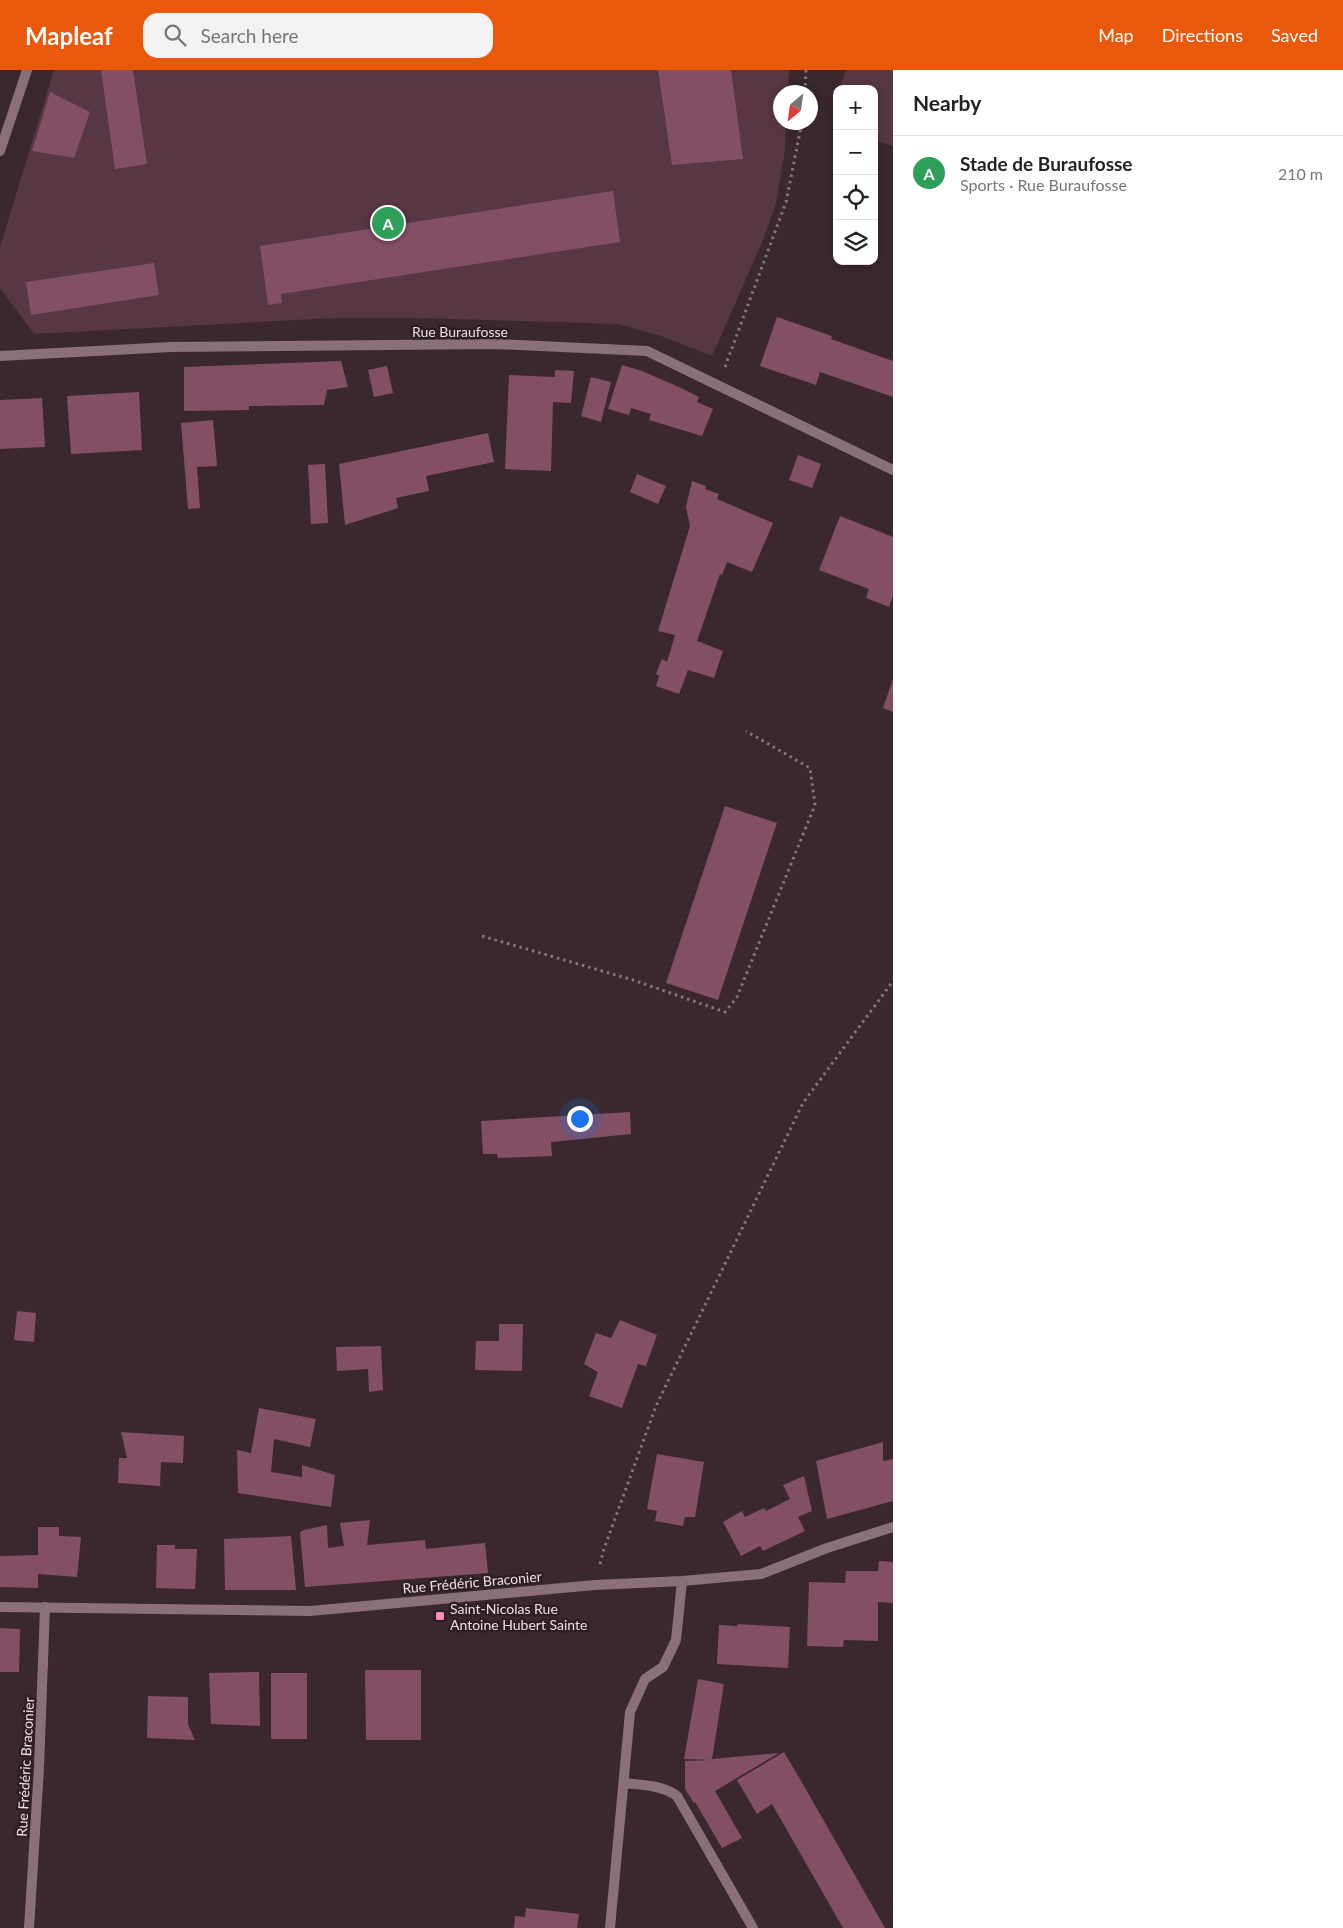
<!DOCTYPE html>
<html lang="en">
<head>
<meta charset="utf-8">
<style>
  :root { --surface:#fff; --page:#f2f2f2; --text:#222; --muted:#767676; --line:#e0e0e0; --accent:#ea580c }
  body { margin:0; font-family:Lato,sans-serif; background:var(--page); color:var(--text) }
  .controls { position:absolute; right:15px; top:15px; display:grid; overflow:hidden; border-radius:10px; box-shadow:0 2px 8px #0003 }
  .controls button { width:45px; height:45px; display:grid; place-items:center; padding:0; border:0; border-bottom:1px solid var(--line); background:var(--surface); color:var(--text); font:25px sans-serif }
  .compass { position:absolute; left:773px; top:15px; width:45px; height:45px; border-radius:50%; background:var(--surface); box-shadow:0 2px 8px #0003; rotate:209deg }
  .you { position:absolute; left:579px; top:1048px; width:18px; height:18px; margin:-12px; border:4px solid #fff; border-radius:50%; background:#1a73e8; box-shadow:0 0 0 8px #1a73e833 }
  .badge { display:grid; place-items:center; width:32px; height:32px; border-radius:50%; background:var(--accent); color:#fff; font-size:16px; font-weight:700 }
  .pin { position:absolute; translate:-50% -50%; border:2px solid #fff; box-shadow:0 1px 5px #0006 }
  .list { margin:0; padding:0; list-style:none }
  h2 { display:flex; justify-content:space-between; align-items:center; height:65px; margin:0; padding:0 20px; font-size:21px }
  h2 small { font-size:16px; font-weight:400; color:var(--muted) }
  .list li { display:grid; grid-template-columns:32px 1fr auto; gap:15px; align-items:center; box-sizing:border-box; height:75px; padding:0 20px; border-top:1px solid var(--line) }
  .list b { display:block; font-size:19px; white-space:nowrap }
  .list p { margin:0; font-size:16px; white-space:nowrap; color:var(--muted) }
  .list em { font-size:16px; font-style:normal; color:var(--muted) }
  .icon { flex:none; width:28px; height:28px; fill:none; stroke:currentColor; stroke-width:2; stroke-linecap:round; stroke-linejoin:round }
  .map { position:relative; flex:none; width:893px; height:1858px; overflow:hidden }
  header { display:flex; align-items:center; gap:30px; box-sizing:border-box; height:70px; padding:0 25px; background:var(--accent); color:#fff }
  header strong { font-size:24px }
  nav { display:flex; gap:28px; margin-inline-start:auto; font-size:18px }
  .search { width:350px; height:45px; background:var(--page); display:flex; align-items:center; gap:12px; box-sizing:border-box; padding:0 18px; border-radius:15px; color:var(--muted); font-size:19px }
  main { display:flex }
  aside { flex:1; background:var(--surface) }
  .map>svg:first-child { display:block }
  .green { fill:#563743 }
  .building { fill:#834f64 }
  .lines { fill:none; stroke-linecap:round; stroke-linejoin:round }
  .path { stroke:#86767c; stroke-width:3; stroke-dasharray:2.5 4; stroke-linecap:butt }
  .lane { stroke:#897079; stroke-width:10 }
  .street { stroke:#897079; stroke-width:10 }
  .poi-dot { fill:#fe8ebd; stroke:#2f1e25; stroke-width:2 }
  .labels { text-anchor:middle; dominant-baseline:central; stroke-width:5; stroke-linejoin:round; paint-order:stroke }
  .street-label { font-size:14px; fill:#ece0e4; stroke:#2f1e25 }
  .poi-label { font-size:14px; fill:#ece0e4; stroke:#2f1e25; text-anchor:start }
</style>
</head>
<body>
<header>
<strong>Mapleaf</strong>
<div class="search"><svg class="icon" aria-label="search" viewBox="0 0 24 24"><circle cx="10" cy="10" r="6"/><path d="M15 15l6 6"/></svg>Search here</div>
<nav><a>Map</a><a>Directions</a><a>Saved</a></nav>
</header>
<main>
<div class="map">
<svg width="893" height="1858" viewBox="0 0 893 1858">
  <rect width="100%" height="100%" fill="#3a282e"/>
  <path class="green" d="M54 0H789L788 22H781V52L786 53 785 80 776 133 762 173 712 286 661 266 618 254 418 248H334L34 264 0 218V177Z
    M846 0H893V76L874 70V19H839Z"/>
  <path class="building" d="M101 0H133L147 94 115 99Z
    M658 0H731L743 89 672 95Z
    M50 22 90 42 74 88 32 81Z
    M613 121 620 172 281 224 282 233 268 235 260 176Z
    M154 193 159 225 31 245 26 212Z
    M777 247 832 266 831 269 893 291V327L820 302 816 315 760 296Z
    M341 291 348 317 327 320 324 335 249 336V340L184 341V297Z
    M622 295 642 301 679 317 699 327 697 332 713 339 702 366 649 350 651 344 631 338 629 345 608 339Z
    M387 296 393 323 374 327 368 300Z
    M555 300 574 301 571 333 553 332 551 401 505 399 509 305 555 307Z
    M591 307 611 312 601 352 581 346Z
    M139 322 142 380 71 384 67 326Z
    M42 328 45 377 0 379V330Z
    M213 350 217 396 197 397 200 438 188 439 181 353Z
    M488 363 494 392 426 406 429 421 396 428 398 438 345 455 339 394Z
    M798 385 821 394 812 418 789 410Z
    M325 394 328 453 311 454 308 395Z
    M637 404 666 416 658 434 630 422Z
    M692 411 706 416 705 419 719 424 717 429 773 453 752 502 727 492 722 505 720 504 697 571 723 581 714 608 688 600 679 624 656 616 659 606 656 604 662 589 667 592 675 565 658 561 690 456 686 437Z
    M840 446 893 467V526L889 537 866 528 869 519 819 500Z
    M893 609V642L883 638Z
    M725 736 777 753 718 930 666 913Z
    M630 1042 631 1064 551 1072 552 1086 498 1088 497 1084H483L481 1051Z
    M17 1241 36 1243 34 1272 14 1270Z
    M620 1250 657 1265 646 1296 638 1294 622 1338 589 1326 598 1302 584 1294 596 1263 611 1268Z
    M499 1254H523L522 1301 475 1300 476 1271H499Z
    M381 1276 383 1320 369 1322 368 1299 337 1301 336 1277Z
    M259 1338 316 1349 310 1377 274 1369 271 1402 302 1407V1395L335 1405 331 1437 238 1423 237 1380 251 1383Z
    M121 1362 184 1366 183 1393 161 1392 160 1416 118 1413 119 1388H127Z
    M883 1372V1391L893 1389V1431L827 1449 816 1391Z
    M657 1384 704 1392 695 1447H685L683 1456 655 1451 657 1441 647 1439Z
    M804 1406 812 1441 798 1447 805 1461 763 1481 760 1476 741 1486 723 1452 742 1441 745 1447 764 1438 766 1441 790 1429 783 1415Z
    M370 1450 367 1475 425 1470 426 1479 485 1473 488 1503 305 1517 300 1462 304 1460 327 1455 328 1478 344 1476 340 1453Z
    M38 1457H59V1466L81 1467 77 1507 38 1504V1518L0 1517V1486L38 1485Z
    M291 1466 296 1520H225L224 1469Z
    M157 1475H175V1479H197L195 1519 156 1518Z
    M879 1491 893 1492V1533L878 1532V1571L844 1570 843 1577 807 1576 809 1512 845 1513 846 1501H878Z
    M738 1554 790 1557 788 1598 717 1594 719 1555 737 1556Z
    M0 1558 20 1559 19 1602H0Z
    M365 1600H421V1670H366Z
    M259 1602 260 1656 211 1654 209 1603Z
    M271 1603H307V1669H271Z
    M698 1609 724 1614 712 1689 779 1683 715 1721 742 1768 722 1778 695 1732 694 1733 685 1719V1691L710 1690 684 1689Z
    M148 1626 188 1627V1654L195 1670 147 1668Z
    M784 1682 804 1716 885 1858H843L772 1734 757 1744 737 1710Z
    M526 1838 579 1844 577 1858H514L515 1846 525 1847Z"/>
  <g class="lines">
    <path class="path" d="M805 22 806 0
      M725 297 786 132 802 52
      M482 866 633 910 725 942 737 927 815 735 810 698 746 661
      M600 1494 604 1479 656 1336 803 1033 893 911"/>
    <path class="lane" d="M29 1858 39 1698 45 1537"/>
    <path class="street" d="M0 81 27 0
      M0 286 171 277 495 274 647 281 893 400
      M0 1537 310 1541 595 1515 682 1511 761 1504 827 1478 893 1457
      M624 1713C642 1715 662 1715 677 1726L753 1858
      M610 1858 630 1642 645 1609 663 1597 676 1570 682 1511"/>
  </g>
  <rect class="poi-dot" x="435" y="1541" width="10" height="10" rx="2.5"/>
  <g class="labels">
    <g class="street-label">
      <text x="460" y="261">Rue Buraufosse</text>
      <text transform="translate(472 1512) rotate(-5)">Rue Frédéric Braconier</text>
      <text transform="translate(25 1697) rotate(-87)">Rue Frédéric Braconier</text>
    </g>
    <g class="poi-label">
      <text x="450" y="1538">Saint-Nicolas Rue<tspan x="450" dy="16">Antoine Hubert Sainte</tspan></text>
    </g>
  </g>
</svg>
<div class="controls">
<button>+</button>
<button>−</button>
<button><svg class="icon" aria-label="locate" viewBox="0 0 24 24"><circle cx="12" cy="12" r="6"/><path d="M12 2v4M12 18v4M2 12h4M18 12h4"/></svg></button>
<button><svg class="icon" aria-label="layers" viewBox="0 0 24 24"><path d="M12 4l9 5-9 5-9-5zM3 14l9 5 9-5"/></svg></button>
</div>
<svg class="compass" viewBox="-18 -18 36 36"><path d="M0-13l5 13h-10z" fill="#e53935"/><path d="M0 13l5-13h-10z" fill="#767676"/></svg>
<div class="you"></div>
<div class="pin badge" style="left:388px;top:153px;background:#2e9e5b">A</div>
</div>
<aside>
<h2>Nearby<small></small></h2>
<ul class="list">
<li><span class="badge" style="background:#2e9e5b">A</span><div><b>Stade de Buraufosse</b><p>Sports · Rue Buraufosse</p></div><em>210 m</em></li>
</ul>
</aside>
</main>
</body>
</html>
